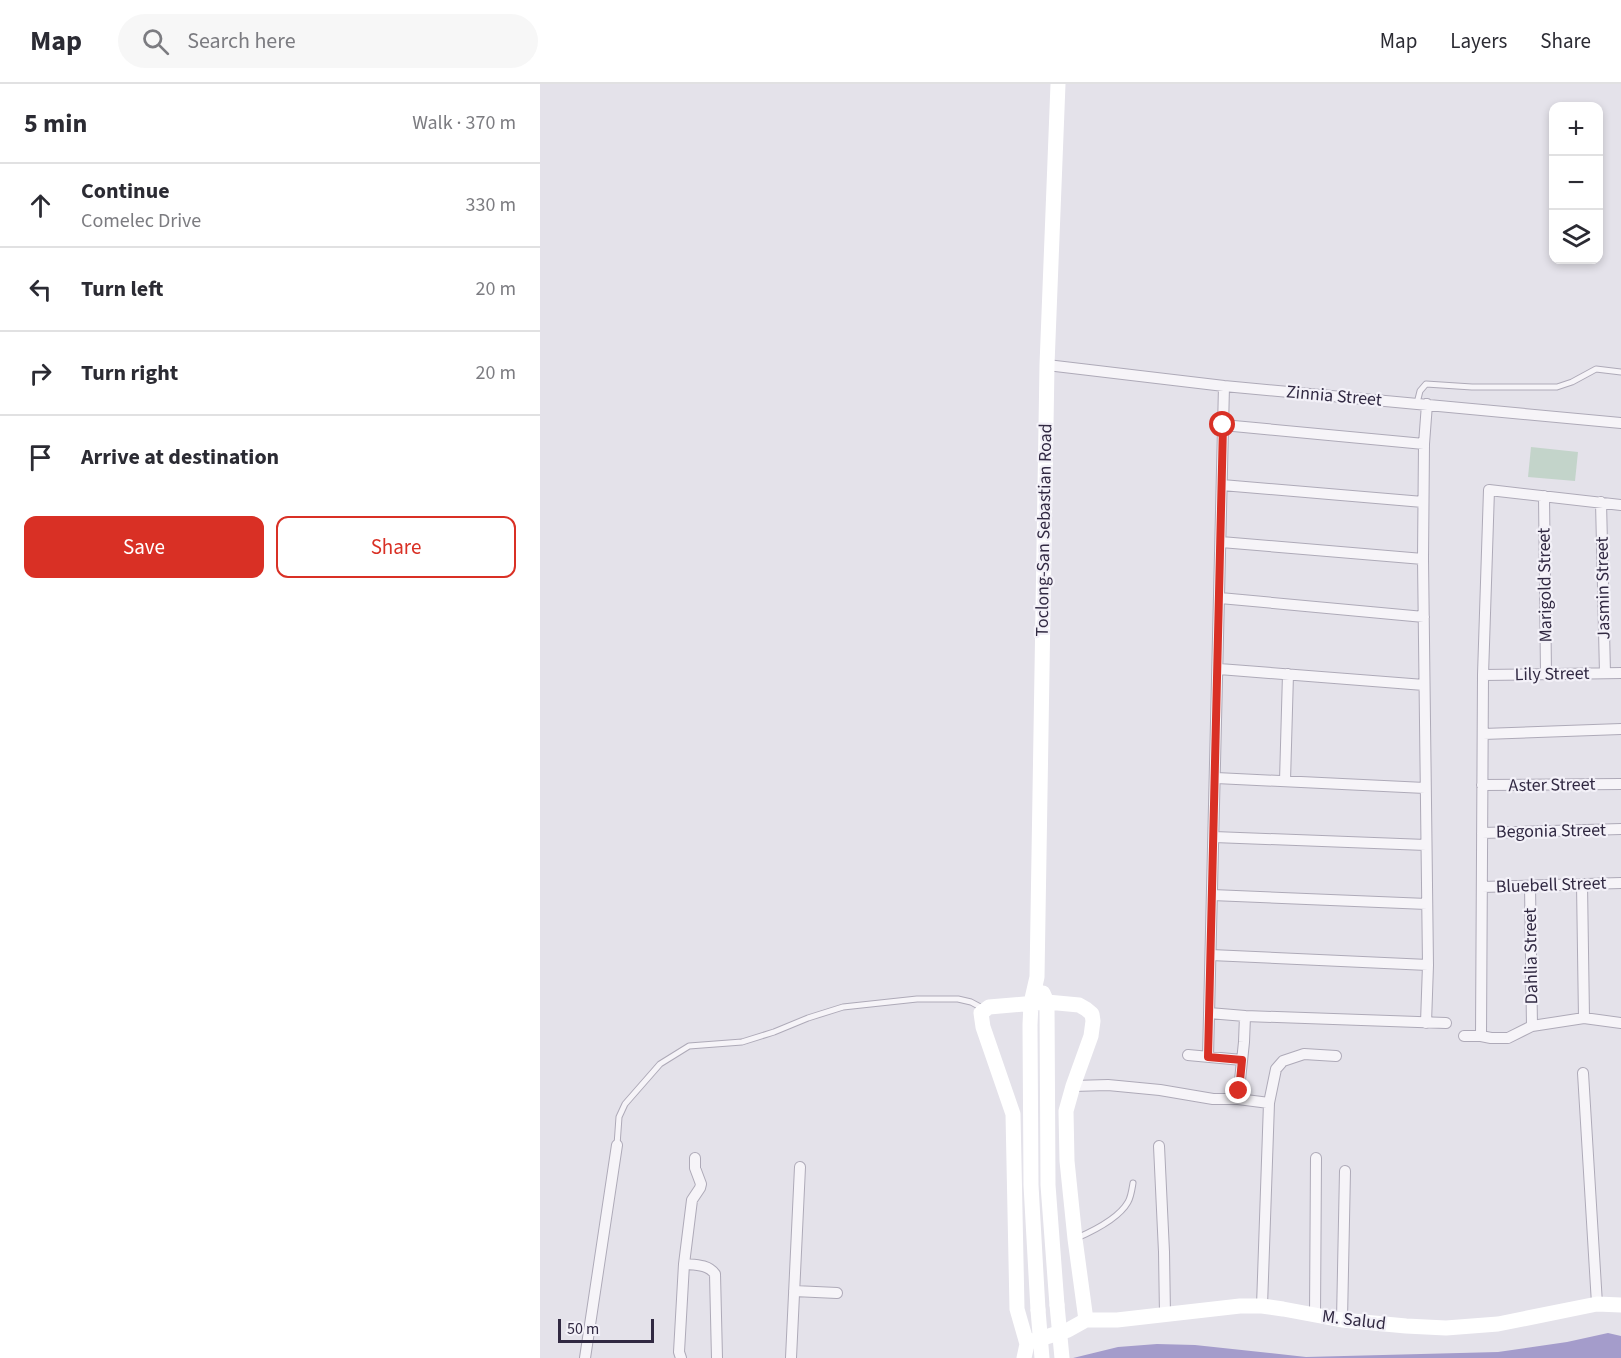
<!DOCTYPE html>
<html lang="en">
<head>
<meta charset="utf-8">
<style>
  :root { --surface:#fff; --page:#f7f7f7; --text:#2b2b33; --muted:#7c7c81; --line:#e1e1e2; --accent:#d93025 }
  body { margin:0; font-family:"Source Sans 3",sans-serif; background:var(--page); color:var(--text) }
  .controls { position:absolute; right:18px; top:18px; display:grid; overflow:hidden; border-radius:12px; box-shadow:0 3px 9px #0003 }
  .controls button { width:54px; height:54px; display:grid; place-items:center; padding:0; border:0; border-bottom:2px solid var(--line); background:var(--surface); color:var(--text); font:30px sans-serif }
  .scale { position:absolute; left:18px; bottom:15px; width:96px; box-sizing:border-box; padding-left:6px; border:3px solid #312942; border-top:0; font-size:16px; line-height:21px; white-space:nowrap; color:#312942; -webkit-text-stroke:4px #f3f1f8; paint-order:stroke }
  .stop { position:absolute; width:18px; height:18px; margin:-14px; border:4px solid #d93025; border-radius:50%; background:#fff }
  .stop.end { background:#d93025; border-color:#fff; box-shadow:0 2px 6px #0008 }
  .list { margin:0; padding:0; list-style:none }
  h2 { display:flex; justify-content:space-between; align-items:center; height:78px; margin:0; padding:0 24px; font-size:26px }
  h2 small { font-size:20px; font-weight:400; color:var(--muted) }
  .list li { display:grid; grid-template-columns:39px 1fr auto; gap:18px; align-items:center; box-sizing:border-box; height:84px; padding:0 24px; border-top:2px solid var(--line) }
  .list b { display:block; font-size:22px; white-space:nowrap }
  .list p { margin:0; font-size:20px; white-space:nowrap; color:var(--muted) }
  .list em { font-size:20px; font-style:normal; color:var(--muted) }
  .actions { display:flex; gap:12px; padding:18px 24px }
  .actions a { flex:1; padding:14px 0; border:2px solid var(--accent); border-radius:12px; text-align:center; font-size:21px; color:var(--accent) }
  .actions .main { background:var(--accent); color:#fff }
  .icon { flex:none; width:33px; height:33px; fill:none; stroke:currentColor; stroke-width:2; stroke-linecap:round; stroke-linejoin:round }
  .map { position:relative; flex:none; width:1081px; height:1274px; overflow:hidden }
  header { display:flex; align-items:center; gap:36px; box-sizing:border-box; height:84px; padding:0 30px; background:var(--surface); border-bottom:2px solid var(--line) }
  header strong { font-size:28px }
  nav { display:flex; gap:33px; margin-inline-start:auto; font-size:21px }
  .search { width:420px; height:54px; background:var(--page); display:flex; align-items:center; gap:15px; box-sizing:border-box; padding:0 21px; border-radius:33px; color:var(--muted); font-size:22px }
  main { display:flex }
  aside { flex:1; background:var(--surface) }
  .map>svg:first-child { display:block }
  .green { fill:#c3d4ca }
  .water { fill:#a49ccb }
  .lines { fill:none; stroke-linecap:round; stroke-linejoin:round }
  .lane-casing { stroke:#aeaab8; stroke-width:7 }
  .street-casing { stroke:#aeaab8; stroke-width:12 }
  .lane { stroke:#f6f4f8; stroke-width:5 }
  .street { stroke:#f6f4f8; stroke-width:10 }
  .secondary { stroke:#fff; stroke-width:15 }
  .secondary-bridge { stroke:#fff; stroke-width:15 }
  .route { stroke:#d93025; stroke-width:8 }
  .labels { text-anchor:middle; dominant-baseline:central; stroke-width:4.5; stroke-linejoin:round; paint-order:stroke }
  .street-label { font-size:18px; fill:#312942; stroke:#f3f1f8 }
</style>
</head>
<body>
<header>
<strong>Map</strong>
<div class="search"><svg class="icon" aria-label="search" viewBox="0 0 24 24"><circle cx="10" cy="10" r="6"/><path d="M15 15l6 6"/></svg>Search here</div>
<nav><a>Map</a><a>Layers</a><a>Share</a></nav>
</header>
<main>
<aside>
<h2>5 min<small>Walk · 370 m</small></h2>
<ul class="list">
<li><svg class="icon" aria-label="ahead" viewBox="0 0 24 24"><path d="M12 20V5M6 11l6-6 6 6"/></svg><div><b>Continue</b><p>Comelec Drive</p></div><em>330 m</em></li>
<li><svg class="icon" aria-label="left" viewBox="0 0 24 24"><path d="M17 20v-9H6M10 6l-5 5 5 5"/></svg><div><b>Turn left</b></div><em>20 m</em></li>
<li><svg class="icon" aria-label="right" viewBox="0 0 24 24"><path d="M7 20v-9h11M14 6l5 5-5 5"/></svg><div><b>Turn right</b></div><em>20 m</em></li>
<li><svg class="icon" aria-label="arrive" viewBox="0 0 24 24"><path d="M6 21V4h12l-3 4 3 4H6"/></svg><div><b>Arrive at destination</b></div></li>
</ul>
<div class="actions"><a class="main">Save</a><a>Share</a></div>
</aside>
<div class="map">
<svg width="1081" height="1274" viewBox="0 0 1081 1274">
  <rect width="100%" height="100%" fill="#e4e2ea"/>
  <path class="green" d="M991 363 1038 368 1035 397 988 393Z"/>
  <path class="water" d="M1068 1249 1081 1252V1274H533L578 1263 617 1260 655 1261 766 1273 958 1268 1027 1258Z"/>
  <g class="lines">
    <g class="lane-casing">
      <path id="lane" d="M877 319 880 307 886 300 932 303H1017L1032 298 1056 285 1081 288
        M77 1061 79 1033 85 1020 120 980 149 962 202 958 234 948 268 934 303 923 377 915H418L431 918 444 925
        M537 1154C553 1147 579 1134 588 1118 591 1113 592 1105 593 1099"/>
    </g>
    <g class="street-casing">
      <path id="street" d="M507 281 684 302 1081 339
        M683 341 884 360
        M682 401 883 418
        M1004 412 1006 590
        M1061 418 1065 589
        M681 458 883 475
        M680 514 884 533
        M679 585 884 601
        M943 591 1081 589
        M943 650 1081 645
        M676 694 885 704
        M745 697 748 590
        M942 701 1081 700
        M942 749 1081 745
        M674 753 886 761
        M1042 800 1044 934
        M990 802 992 942
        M942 803 1081 799
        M672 811 887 820
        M671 871 888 881
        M669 929 705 932
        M886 939 888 881 883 475 884 360 887 320
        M924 952H941L951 954H968L992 942 1044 934 1081 939
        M941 952 943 591 949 406 1081 421
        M648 971 702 976
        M668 973 684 302
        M1043 989 1057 1220
        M533 1002 568 1001 620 1006 673 1015H698L729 1019
        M698 1015 704 958 705 932 906 939
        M619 1062 624 1168 625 1231
        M144 1180C155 1181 168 1180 175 1190L177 1274
        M254 1207 297 1209
        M722 1222 729 1019 736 985 743 977 764 970 796 972
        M775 1232 776 1074
        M802 1236 805 1087
        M45 1274 77 1061
        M141 1274 139 1268 144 1180 152 1116 160 1104 161 1100 155 1084V1074
        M251 1274 260 1083"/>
    </g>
    <use href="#lane" class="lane"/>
    <use href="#street" class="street"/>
    <path class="secondary" d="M503 909 507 918 508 1101 517 1221
      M498 1226 491 1101 490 941 491 919 497 893 507 281 518 0
      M490 1258 528 1246 546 1236H577L700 1222H722L743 1225 802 1236 866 1242 906 1244 958 1240 1057 1220 1081 1221
      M484 1274 487 1260 477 1225 473 1030 443 943 441 929 449 923 507 918 539 921 546 925 552 930 553 937 551 952 533 1002 526 1027 527 1077 535 1155 546 1236"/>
    <path class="secondary-bridge" d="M517 1221 522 1274
      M498 1226 502 1274"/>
  </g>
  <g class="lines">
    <path class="route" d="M683 341 668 973 702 976 699 1007"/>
  </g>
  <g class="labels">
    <g class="street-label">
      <text transform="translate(794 312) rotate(5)">Zinnia Street</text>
      <text transform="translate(504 446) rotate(-89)">Toclong-San Sebastian Road</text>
      <text transform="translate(1005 501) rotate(-91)">Marigold Street</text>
      <text transform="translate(1063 504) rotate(-91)">Jasmin Street</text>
      <text transform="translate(1012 590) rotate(-1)">Lily Street</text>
      <text transform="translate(1012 701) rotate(-1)">Aster Street</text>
      <text transform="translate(1011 747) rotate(-1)">Begonia Street</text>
      <text transform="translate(1011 801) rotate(-2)">Bluebell Street</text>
      <text transform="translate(991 872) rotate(-91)">Dahlia Street</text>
      <text transform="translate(814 1236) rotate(7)">M. Salud</text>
    </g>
  </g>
</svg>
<div class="controls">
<button>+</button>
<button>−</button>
<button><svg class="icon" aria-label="layers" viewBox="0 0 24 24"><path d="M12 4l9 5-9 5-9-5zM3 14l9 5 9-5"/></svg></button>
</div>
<div class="scale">50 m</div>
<div class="stop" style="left:683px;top:341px"></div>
<div class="stop end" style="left:699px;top:1007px"></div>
</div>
</main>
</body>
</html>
